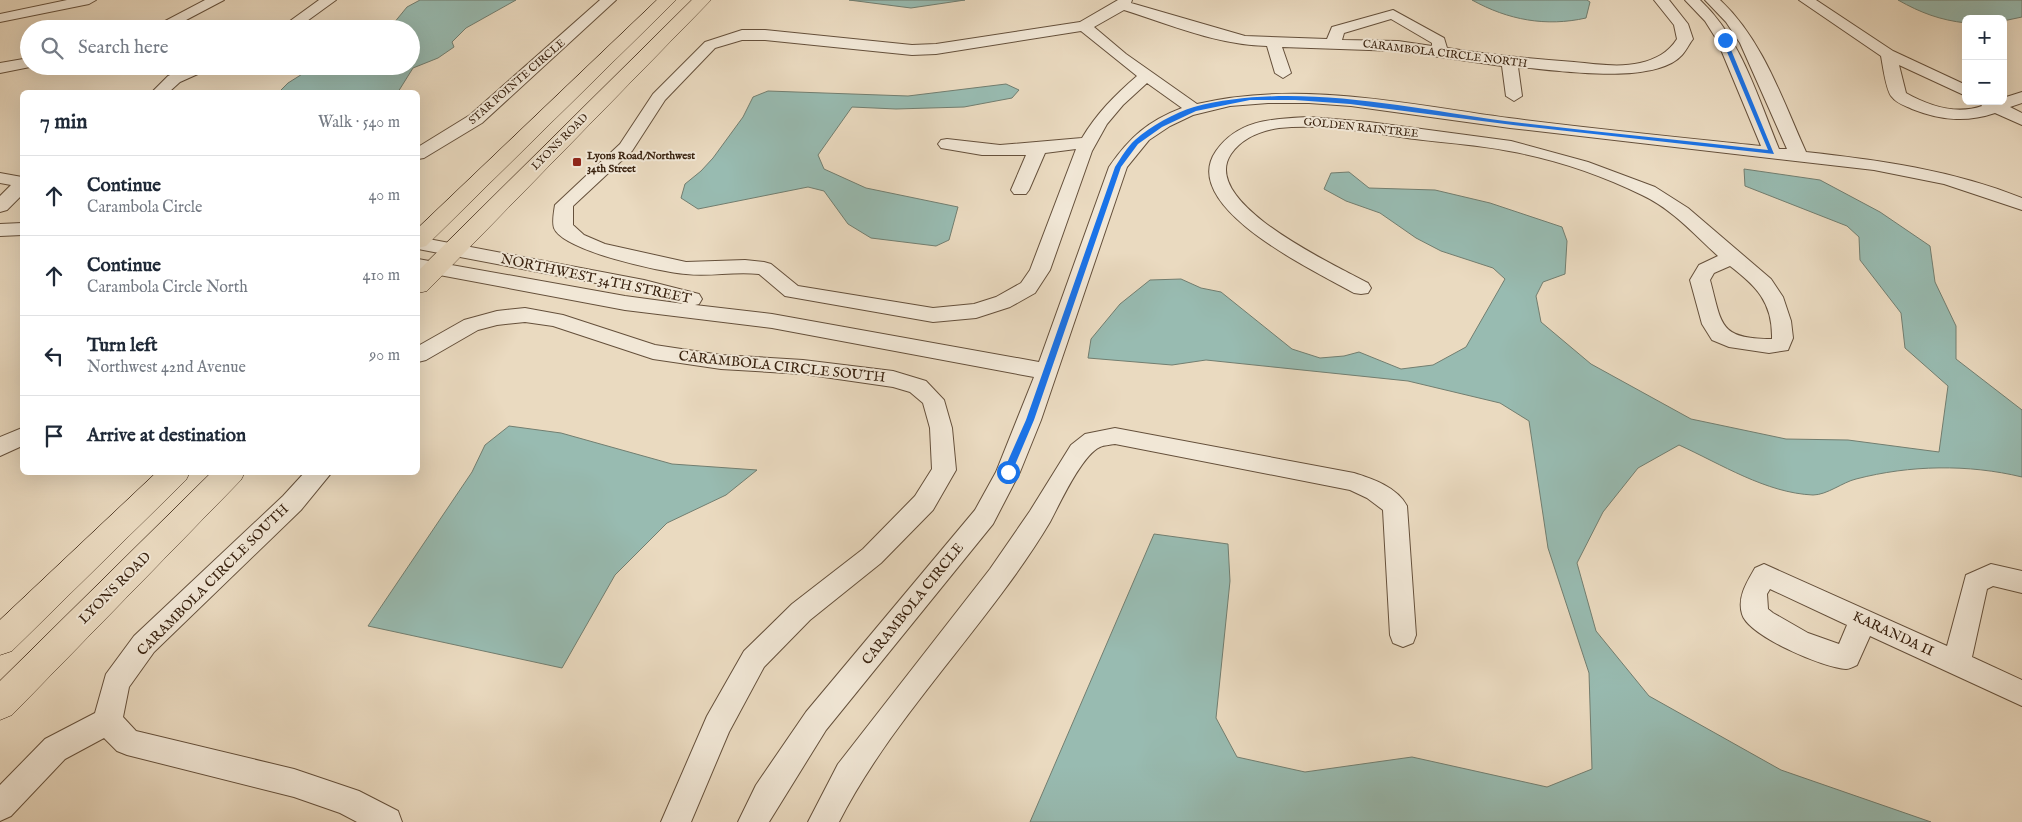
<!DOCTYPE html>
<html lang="en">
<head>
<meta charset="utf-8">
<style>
  :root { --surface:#fff; --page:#f2f2f3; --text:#1f2937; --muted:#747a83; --line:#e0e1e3 }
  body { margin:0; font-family:"IM FELL English",serif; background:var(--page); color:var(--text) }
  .controls { position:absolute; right:15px; top:15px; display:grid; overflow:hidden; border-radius:8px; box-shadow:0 5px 20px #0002 }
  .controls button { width:45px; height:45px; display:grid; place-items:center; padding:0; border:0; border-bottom:1px solid var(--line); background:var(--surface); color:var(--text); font:25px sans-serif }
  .stop { position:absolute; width:15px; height:15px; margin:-11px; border:4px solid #1a73e8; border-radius:50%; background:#fff }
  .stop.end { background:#1a73e8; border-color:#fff; box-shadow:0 1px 5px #0008 }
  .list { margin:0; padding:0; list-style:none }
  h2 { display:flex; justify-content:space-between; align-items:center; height:65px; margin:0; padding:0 20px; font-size:21px }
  h2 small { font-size:16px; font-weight:400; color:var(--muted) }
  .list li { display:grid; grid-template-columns:32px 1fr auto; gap:15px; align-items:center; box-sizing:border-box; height:80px; padding:0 20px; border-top:1px solid var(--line) }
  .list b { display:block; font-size:19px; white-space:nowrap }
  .list p { margin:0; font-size:16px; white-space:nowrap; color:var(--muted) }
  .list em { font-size:16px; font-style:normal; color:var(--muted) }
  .icon { flex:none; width:28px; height:28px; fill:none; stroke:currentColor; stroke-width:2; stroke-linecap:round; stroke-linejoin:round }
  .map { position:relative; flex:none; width:2022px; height:822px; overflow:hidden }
  .search { position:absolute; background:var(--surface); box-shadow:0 5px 20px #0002; left:20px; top:20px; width:400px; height:55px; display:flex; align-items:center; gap:12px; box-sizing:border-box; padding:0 18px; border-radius:28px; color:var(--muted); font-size:19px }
  .panel { position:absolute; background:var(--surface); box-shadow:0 5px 20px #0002; left:20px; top:90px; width:400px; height:385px; border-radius:8px }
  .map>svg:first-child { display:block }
  .water { fill:#98bbb1; stroke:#727e70 }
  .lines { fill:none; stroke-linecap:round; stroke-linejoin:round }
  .minor-casing { stroke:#65503b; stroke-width:2 }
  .major-casing { stroke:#39220f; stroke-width:1 }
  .minor { fill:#f1e7d6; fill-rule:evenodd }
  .major { fill:#eadac0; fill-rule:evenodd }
  .route { fill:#1a73e8 }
  .poi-dot { fill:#8f2418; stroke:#f1e7d6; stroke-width:2 }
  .labels { text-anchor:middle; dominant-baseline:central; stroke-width:4; stroke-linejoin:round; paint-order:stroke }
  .far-street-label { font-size:11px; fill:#39220f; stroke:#f1e7d6 }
  .far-poi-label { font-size:11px; font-weight:bold; fill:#39220f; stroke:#f1e7d6; text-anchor:start }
  .street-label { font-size:14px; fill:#39220f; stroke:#f1e7d6 }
</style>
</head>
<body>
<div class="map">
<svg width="2022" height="822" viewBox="0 0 2022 822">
  <rect width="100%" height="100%" fill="#eadac0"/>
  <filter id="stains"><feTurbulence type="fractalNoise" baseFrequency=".004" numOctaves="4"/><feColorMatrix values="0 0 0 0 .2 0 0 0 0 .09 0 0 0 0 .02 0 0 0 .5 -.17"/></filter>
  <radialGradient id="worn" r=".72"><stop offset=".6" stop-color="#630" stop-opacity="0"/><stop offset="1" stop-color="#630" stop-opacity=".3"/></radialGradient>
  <path class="water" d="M420 0H516L466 28 452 42 454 47 438 58 413 68 398 92H279L288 83 315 66H411V29H389L407 7Z
    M849 0H965L911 8Z
    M1472 0H1587L1590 2 1586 18C1546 27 1508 20 1472 0Z
    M1898 0H2022V17L2003 21V19H1966V23C1940 20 1921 13 1898 0Z
    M1006 84 1019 90 1012 98 964 107 896 109 852 107 818 155 824 169 866 188 958 207 949 240 936 246 871 238 848 224 824 191 808 187 698 209 681 198 685 184 701 171 713 158 743 117 753 97 768 91 908 96Z
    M1744 169 1820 180 1880 212 1930 246 1935 282 1956 326V359L2022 410V477C1968 464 1910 465 1856 479 1843 482 1827 495 1813 495 1766 493 1721 464 1679 445L1638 468 1603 512 1577 563 1596 631 1649 696 1781 770 1931 822H1030L1154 534 1228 544 1230 581 1216 718 1237 757 1305 772 1412 757 1547 787 1592 769 1589 673 1548 548 1529 421 1500 403 1408 381 1206 360 1172 365 1088 358 1091 339 1120 304 1150 280 1181 279 1201 288 1221 292 1292 349 1320 358 1344 356 1359 352 1401 369 1433 365 1466 347 1505 279 1493 268 1441 251 1416 238 1380 213 1346 201 1324 189 1331 173 1349 172 1369 188 1435 190 1490 203 1562 227 1567 241 1565 274 1543 282 1536 296 1541 322 1591 364 1691 419 1786 439 1848 440 1939 452 1948 386 1905 348 1901 313 1860 260 1859 237 1847 226 1745 186Z
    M509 426 561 433 672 464 757 470 726 495 667 523 615 575 562 668 368 626 472 472 485 445Z"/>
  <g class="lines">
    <g class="minor-casing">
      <path id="minor" d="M67 0H96L89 4 0 22V14Z
        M205 0H224L169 29H150Z
        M319 0H336L296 29H279Z
        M600 0H616L482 123 424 158 418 159V147L470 115Z
        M1118 0H1132L1131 3 1245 36 1327 39 1332 27 1393 10 1444 38 1447 48C1490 55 1532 59 1574 62 1595 64 1619 68 1640 63 1656 59 1668 53 1677 39L1674 25 1654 0H1669L1688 24 1693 39C1689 44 1686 51 1682 55 1654 86 1556 70 1518 67L1522 96 1514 101 1506 96 1502 66 1398 51 1282 47 1291 73 1283 78 1275 73 1267 46C1218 45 1171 25 1124 10L1094 27 1126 54 1197 104C1301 80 1405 104 1509 118 1593 129 1677 137 1761 146L1717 40 1705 21 1685 0H1700C1741 38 1758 98 1779 149H1787L1740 43 1726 22 1705 0H1720C1763 40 1782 99 1806 152 1879 160 1952 170 2022 198V210L1944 184 1874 170 1510 128 1351 106 1309 103H1268L1230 106 1193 115 1170 126 1149 140 1127 167 1041 420 1020 472 993 524 826 730 769 822H738L756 785 806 712 975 510 996 472 1034 377 772 328 625 310 418 271V259L625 296 684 304 643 292 418 249V237L644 280 699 294 702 299 699 304 695 305 772 314 1039 362 1109 167C1130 137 1148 121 1182 108L1147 83 1123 105 1107 124 1092 151 1050 270 1035 293 1010 307 976 318 933 322 785 296 759 274C734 271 710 277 686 274 661 272 563 251 554 228 552 222 554 211 555 205L620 144 653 94 705 42 742 30H765L912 45 936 44 1080 22ZM1391 19 1432 43V46L1398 41 1342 40 1344 33ZM1081 31 1137 76C1115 95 1097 113 1082 138L1000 145 947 139 941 140 938 144 941 148 982 155H1026L1011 190 1014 194H1026L1029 190 1045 153 1076 149 1030 270 1021 283 996 297 974 304 933 308 798 286 771 264 764 262 745 260 686 262 605 244 584 235 573 225V206L632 151 665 100 715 48 742 40H765L912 55 936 54Z
        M1799 0H1816L1893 51 1966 85V96L1899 65 1906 93C1929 106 1956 115 1982 106L1979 101H2003V98L2022 92V103L2010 107 2022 113V125L1995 113C1966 123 1940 120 1912 109 1906 106 1896 103 1892 97 1886 91 1883 66 1881 56Z
        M29 58V66H35L0 73V63Z
        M189 66H211L209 69 180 82 169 92H152L168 76Z
        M1309 117 1369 122 1511 141 1588 162 1655 187 1688 208 1771 279 1783 297 1791 321 1793 338 1788 350 1769 353 1729 347 1712 340 1702 324 1690 280 1699 265 1718 256C1694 234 1672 209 1642 195 1601 175 1554 159 1509 151 1478 145 1446 143 1415 139 1371 133 1324 123 1279 128 1260 131 1242 138 1231 154 1198 203 1337 266 1368 283L1371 288 1368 293 1361 294 1354 293C1317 272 1177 207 1216 151 1239 119 1273 119 1309 117ZM1730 266C1756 286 1773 302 1772 339 1718 339 1722 324 1710 280L1714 273Z
        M0 173 22 177V195L7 210 0 212V196L11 185 0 183Z
        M22 223V235L0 236V224Z
        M525 308 563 315 655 345 721 355 803 360 893 371 926 381 944 400 952 428 956 470 933 510 881 563 810 620 764 667 729 732 691 822H661L707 716 744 651 792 604 863 549 915 496 932 469 930 428 923 403 910 392 893 387 803 374 721 369 653 359 553 326 525 322 497 325 478 330 426 360 418 362V346L464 320 497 311Z
        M22 428V446L0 456V437Z
        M1115 428 1354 473C1373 479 1397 487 1407 506L1416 635 1413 643 1403 647 1393 643 1390 635 1383 510 1367 498 1350 490 1115 444C1110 445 1104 445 1100 447 1082 455 1060 503 1050 522 988 626 894 714 839 822H808L838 764 990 569 1030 511 1071 445 1085 434Z
        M305 472H332L301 510 154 652 129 687 123 717 136 731 294 769 359 791 398 811 402 822H357L340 813 294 797 127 755 117 751 104 738 65 759 11 816 0 821V785L45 739 95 713 106 674 134 636 283 496Z
        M1764 564 1947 646 1966 575 1991 564 2022 571V593L1993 586 1987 589 1972 657 2022 680V706L1870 636 1857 665C1853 667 1849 669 1846 669 1824 668 1748 636 1742 614 1737 597 1747 582 1755 568ZM1770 589 1847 625 1839 644 1808 633 1773 613 1768 609 1767 594Z"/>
    </g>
    <g class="major-casing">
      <path id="major" d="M657 0H676L426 246 418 248V228Z
        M692 0H711L427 291 418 293V271Z
        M157 472H190L186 480 12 651 0 655V620Z
        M212 472H245L241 480 12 715 0 720V681Z"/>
    </g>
    <use href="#minor" class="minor"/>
    <use href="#major" class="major"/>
  </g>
  <path class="route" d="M1725 39 1727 40 1774 154 1513 125 1350 104 1295 100H1250L1196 111 1162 127 1138 144 1121 167 1034 420 1012 472 1011 474H1005L1003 472 1026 420 1115 167C1121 158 1127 147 1135 140 1151 126 1174 113 1194 107 1293 81 1406 108 1505 121 1593 132 1681 140 1768 150L1722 40Z"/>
  <rect class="poi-dot" x="572" y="157" width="10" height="10" rx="2.5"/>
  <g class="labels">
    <g class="far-street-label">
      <text transform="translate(1445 54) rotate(7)">CARAMBOLA CIRCLE NORTH</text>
      <text transform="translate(517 82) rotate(-41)">STAR POINTE CIRCLE</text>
      <text transform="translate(1361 128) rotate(6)">GOLDEN RAINTREE</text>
      <text transform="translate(560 142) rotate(-45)">LYONS ROAD</text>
    </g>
    <g class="far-poi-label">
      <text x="587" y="156">Lyons Road/Northwest<tspan x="587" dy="13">34th Street</tspan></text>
    </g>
    <g class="street-label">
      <text transform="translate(596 279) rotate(12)">NORTHWEST 34TH STREET</text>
      <text transform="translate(782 367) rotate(6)">CARAMBOLA CIRCLE SOUTH</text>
      <text transform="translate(213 580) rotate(-45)">CARAMBOLA CIRCLE SOUTH</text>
      <text transform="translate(115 588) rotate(-45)">LYONS ROAD</text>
      <text transform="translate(913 604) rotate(-51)">CARAMBOLA CIRCLE</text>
      <text transform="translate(1893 634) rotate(25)">KARANDA II</text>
    </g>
  </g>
  <rect width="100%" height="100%" filter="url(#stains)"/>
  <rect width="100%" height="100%" fill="url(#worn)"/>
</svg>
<div class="controls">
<button>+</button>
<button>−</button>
</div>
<div class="stop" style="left:1008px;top:472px"></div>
<div class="stop end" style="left:1725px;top:40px"></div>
<div class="search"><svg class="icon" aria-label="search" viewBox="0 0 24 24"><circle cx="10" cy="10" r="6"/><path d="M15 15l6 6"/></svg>Search here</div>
<section class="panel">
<h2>7 min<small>Walk · 540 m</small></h2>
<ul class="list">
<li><svg class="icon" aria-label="ahead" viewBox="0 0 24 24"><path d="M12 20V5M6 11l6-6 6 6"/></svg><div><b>Continue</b><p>Carambola Circle</p></div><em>40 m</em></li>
<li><svg class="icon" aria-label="ahead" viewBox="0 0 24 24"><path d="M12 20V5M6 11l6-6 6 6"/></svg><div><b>Continue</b><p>Carambola Circle North</p></div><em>410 m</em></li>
<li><svg class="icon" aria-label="left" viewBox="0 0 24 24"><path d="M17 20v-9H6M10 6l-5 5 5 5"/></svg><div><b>Turn left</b><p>Northwest 42nd Avenue</p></div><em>90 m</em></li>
<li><svg class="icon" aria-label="arrive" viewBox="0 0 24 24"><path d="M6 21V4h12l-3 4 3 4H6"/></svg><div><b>Arrive at destination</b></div></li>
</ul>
</section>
</div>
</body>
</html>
